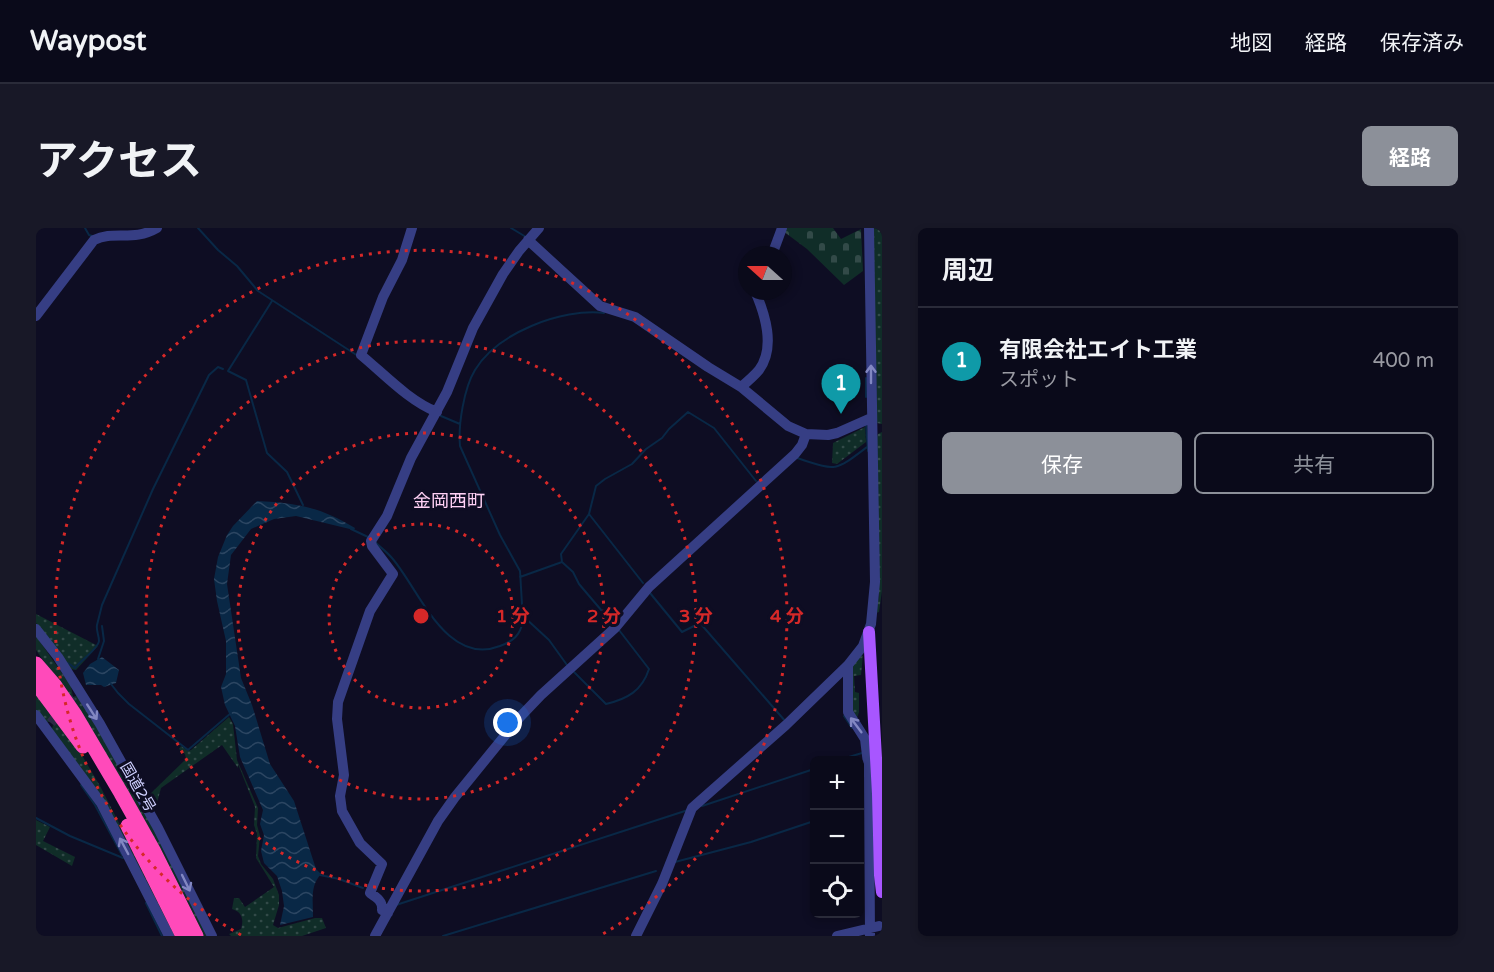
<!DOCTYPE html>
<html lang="ja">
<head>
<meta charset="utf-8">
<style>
  :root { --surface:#0a0a1a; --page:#181827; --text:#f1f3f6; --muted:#999aa2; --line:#2a2b39; --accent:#8c9099 }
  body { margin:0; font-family:"Varela Round","Noto Sans JP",sans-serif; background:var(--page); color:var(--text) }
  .controls { position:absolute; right:18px; bottom:18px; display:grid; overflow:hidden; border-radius:9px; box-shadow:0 3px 9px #0003 }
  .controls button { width:54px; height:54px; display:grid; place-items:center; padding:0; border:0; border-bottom:2px solid var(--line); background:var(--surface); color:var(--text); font:30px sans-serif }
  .compass { position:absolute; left:702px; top:18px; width:54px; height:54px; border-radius:50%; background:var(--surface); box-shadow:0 3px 9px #0003; rotate:291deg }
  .you { position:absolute; left:472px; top:495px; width:21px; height:21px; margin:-15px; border:4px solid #fff; border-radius:50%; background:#1a73e8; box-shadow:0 0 0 9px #1a73e833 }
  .badge { display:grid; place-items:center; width:39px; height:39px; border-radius:50%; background:var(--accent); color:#fff; font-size:20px; font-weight:700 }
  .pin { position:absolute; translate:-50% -50px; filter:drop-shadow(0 2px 3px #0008) }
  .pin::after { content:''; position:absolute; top:32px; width:21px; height:18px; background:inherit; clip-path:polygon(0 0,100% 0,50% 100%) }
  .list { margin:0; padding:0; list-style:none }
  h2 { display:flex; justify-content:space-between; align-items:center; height:78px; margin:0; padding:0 24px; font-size:26px }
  h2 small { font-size:20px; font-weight:400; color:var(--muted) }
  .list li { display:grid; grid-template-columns:39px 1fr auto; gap:18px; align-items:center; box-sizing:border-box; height:108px; padding:0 24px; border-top:2px solid var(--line) }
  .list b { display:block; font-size:22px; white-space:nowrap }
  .list p { margin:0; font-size:20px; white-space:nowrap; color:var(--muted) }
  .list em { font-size:20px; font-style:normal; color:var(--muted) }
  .actions { display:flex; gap:12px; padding:18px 24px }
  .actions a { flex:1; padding:14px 0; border:2px solid var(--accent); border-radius:9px; text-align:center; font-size:21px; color:var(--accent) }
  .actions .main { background:var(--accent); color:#fff }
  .icon { flex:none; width:33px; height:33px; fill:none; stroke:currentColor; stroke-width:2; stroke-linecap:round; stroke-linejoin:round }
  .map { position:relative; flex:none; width:846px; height:708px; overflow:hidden; border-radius:9px }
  header { display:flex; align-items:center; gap:36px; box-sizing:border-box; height:84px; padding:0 30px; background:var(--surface); border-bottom:2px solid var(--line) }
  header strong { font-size:28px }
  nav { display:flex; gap:33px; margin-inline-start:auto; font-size:21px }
  .intro { display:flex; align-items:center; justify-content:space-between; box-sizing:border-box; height:144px; padding:0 36px }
  h1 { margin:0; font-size:42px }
  .button { padding:15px 27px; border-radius:9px; background:var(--accent); color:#fff; font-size:21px; font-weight:700 }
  main { display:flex; gap:36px; padding:0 36px }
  aside { flex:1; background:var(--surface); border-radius:9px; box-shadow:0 3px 9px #0003 }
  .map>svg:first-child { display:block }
  .green { fill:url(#green-dots) }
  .cemetery { fill:url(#cemetery-stones) }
  .water { fill:url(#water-waves) }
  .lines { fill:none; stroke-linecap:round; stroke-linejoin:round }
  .stream { stroke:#092846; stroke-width:2 }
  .minor-tunnel { stroke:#2b2a44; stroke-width:10; stroke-dasharray:10 5; stroke-linecap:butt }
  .minor { stroke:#363e84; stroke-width:10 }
  .major { stroke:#a856ff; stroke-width:12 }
  .highway { stroke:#ff4aba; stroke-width:15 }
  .oneway { stroke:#8287c2 }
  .ring { fill:none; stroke:#d62828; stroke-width:3; stroke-dasharray:3 6 }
  .labels { text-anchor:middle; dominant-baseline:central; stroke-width:6; stroke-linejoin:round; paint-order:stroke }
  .street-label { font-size:15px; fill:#cfd0ff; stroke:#0e0d23 }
  .quarter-label { font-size:18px; fill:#ffd1f5; stroke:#0e0d23 }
  .centre { fill:#d62828; stroke:#0e0d23; stroke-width:3 }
  .ring-label { font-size:18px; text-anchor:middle; font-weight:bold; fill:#d62828; stroke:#0e0d23; stroke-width:6; stroke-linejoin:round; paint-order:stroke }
</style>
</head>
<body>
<header>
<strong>Waypost</strong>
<nav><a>地図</a><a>経路</a><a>保存済み</a></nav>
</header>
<div class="intro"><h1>アクセス</h1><a class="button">経路</a></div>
<main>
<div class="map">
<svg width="846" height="708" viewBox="0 0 846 708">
  <defs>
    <pattern id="green-dots" width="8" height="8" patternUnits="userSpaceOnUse" patternTransform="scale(1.5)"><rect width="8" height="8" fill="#102d28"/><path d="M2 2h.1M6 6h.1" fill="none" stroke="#324a48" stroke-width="1.8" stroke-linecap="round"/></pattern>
    <pattern id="cemetery-stones" width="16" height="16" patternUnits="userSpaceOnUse" patternTransform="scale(1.5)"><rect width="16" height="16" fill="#102d28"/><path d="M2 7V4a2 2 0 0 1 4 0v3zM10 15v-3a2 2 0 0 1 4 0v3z" fill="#324a48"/></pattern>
    <pattern id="water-waves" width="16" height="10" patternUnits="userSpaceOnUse" patternTransform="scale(1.5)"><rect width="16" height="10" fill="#092846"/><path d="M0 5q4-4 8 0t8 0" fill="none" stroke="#2c4662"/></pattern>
  </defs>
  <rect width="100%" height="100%" fill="#0e0d23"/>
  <path class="green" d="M837 0H846V196L841 195Z
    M829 199 830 214 801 236 796 235 797 215Z
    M846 204V363L843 384 840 385 843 367 840 211 842 206Z
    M0 386 62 418 40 442 34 441 0 395Z
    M0 408 35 458 37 469 42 467 120 602 173 708H166L11 438 0 422Z
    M827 427 825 447 818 448 819 464 823 465V484L820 493 817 489V435Z
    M0 462 44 524 64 558 141 708H135L79 595 16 501 17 497 15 494H10L0 482Z
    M193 489 197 496 201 532 222 580 221 597 224 608 222 628 225 636 237 651 243 667V677L237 697 242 700 279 690H286L290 700 266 708H195L193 706 205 701C208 691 206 684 196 681L198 670H203L209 679 238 659 220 630 221 606 218 597 219 579 202 536V540L186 517 125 560 121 575H115L111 569 150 531 149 526 143 521 145 518 152 523 155 522Z
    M0 592 14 599 7 613 39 629 36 638 0 617Z"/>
  <path class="cemetery" d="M748 0H797L805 11 825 1 827 43 808 57 771 21 747 3Z"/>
  <path class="water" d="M221 273C261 275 284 279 319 300L318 302 260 288 238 291 215 301 195 327 191 356 205 450 216 477 234 536 258 573 280 641 285 646C274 658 277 672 277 689L244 697 248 678 246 663 241 648 228 635 225 623 228 607 224 596 227 582 204 529 199 498 189 477 185 459 190 446V413L181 373 178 351 182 329 191 307 197 298Z
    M66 429 83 442 80 455 68 459 65 457H50L47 445 54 436Z"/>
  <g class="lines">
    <path class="stream" d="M49 0 53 7 56 8
      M162 0 182 22 201 38 222 63 322 128
      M475 0 490 9
      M236 73 192 143 210 152 231 225 251 244 267 277
      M830 169V150
      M405 188 424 196
      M830 196 832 223
      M761 230C801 243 798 244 831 219
      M553 286 607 355
      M315 301 332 309
      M339 314C344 319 351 324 356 330 383 361 410 439 464 418 477 413 484 408 487 393L484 343 464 307 424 218C422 197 428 160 439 142 461 105 526 80 568 85
      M526 334 525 326 553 286 560 258 569 251 596 236 610 221 626 210 633 201 652 184 678 200 720 253
      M484 349 526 334 537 344 543 356 577 396
      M614 365 646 404 664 395 750 494
      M487 388 513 412 531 437
      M61 397 66 377 117 261 173 147 182 139 187 141
      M62 431 68 413 66 398
      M32 435 39 440C44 433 62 421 63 413 63 407 60 403 61 397
      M538 444 570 476C591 471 606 463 613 441L583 402
      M75 456 82 465 93 476 152 522 195 485
      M808 488 816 500
      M803 532 826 525
      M45 557 59 577 86 627
      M666 578 778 541
      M0 590 34 608 87 630
      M639 634 715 614 778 593
      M284 647 303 651 327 660
      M110 675 126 708
      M360 677 652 582
      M407 708 620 643"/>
    <path class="minor-tunnel" d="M15 495 36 468"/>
    <path class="minor" d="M376 0 366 32 347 69 325 127C348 146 373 173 401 184
      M492 12 564 78 599 89 672 139 705 159 752 198 770 206 792 207 801 205 835 190
      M736 27 746 0
      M0 88 58 12C78 2 97 14 121 0
      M705 159C711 154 718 148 723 142 740 119 729 86 719 63
      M0 401 22 429 64 496 122 600 176 708
      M812 437V484L829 511 833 544 834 708
      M0 487 65 575 133 708
      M352 685 346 682C347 673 340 669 334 665L346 636 324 615 306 583 304 568 308 547 301 491 302 474 334 383 357 346 336 318 335 313 351 288 375 230 411 164 437 100 467 46 483 23 503 0
      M339 708 402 593 419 569 484 489 505 467 579 400 613 359 759 226 766 217 770 206
      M600 708 626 656 656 580 750 497 812 437 827 418 835 396 839 354 833 0
      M801 708 843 698"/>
    <path class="major" d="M833 404 842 566 844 647 846 664"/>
    <path class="highway" d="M0 436 19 458 39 487 85 565 118 624 160 708
      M0 455 47 518
      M92 598 147 708"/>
  </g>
  <defs><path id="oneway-shaft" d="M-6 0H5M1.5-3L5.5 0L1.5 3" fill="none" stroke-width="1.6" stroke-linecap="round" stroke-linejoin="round" transform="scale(1.5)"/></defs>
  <g class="oneway">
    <use href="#oneway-shaft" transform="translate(835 146) rotate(-90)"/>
    <use href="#oneway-shaft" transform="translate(56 484) rotate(57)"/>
    <use href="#oneway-shaft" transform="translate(820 497) rotate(-127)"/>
    <use href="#oneway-shaft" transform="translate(88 618) rotate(-118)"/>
    <use href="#oneway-shaft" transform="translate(150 655) rotate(64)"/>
  </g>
  <g class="ring">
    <circle cx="385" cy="388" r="92"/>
    <circle cx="385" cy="388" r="183"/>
    <circle cx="385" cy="388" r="275"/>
    <path d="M205 707A366 366 0 1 1 565 707"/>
  </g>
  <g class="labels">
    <g class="street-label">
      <text transform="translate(102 559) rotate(60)">国道2号</text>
    </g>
    <g class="quarter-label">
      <text x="413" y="273">金岡西町</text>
    </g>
  </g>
  <circle cx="385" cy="388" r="9" class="centre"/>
  <g class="ring-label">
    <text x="477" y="394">1 分</text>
    <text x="568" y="394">2 分</text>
    <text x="660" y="394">3 分</text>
    <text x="751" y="394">4 分</text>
  </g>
</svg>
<div class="controls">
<button>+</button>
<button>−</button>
<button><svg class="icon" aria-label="locate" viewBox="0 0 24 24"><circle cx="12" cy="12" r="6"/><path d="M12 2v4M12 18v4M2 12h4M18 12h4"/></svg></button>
</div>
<svg class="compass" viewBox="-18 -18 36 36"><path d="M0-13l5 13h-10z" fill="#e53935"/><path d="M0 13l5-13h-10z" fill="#999aa2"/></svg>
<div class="you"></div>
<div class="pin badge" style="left:805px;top:186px;background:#0f9aa8">1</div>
</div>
<aside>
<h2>周辺<small></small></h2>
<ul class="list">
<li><span class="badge" style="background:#0f9aa8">1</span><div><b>有限会社エイト工業</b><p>スポット</p></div><em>400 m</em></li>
</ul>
<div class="actions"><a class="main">保存</a><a>共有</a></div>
</aside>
</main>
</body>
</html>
